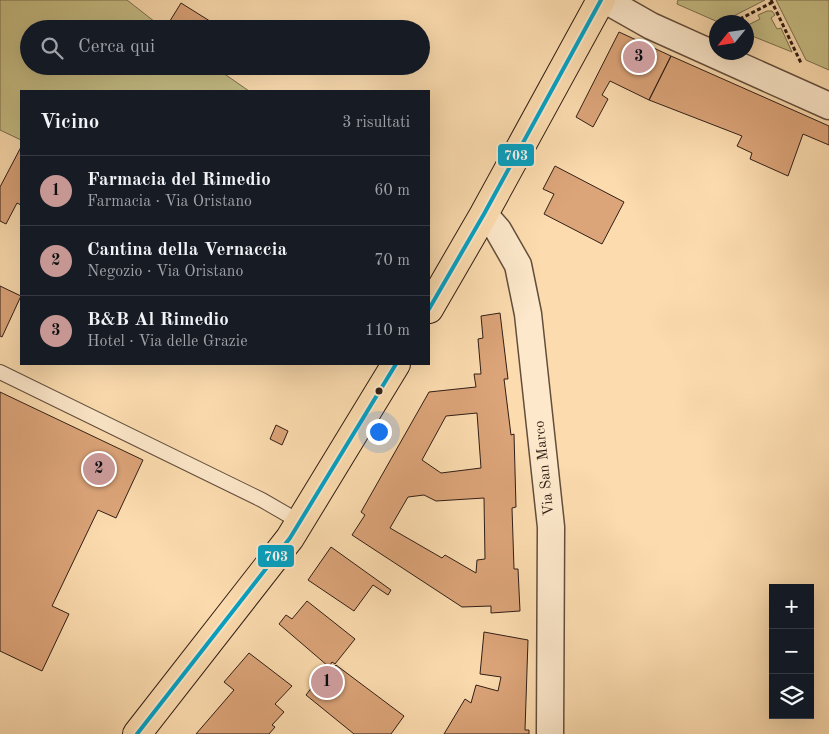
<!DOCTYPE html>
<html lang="it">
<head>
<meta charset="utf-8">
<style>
  :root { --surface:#171b24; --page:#242831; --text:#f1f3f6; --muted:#9ea1a6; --line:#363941; --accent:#c59692 }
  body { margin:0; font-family:"Old Standard TT",serif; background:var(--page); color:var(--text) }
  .controls { position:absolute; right:15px; bottom:15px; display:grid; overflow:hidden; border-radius:0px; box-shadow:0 5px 20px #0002 }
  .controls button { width:45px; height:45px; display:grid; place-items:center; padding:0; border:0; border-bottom:1px solid var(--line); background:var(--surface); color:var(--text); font:25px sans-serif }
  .compass { position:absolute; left:709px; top:15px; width:45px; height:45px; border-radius:50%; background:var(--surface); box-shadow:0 5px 20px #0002; rotate:240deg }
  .you { position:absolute; left:378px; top:431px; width:18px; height:18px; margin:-12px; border:4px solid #fff; border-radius:50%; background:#1a73e8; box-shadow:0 0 0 8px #1a73e833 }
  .badge { display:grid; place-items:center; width:32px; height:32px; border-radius:50%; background:var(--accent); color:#111; font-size:16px; font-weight:700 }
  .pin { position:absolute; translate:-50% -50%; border:2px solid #fff; box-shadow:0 1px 5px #0006 }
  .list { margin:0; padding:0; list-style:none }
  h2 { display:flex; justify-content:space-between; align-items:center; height:65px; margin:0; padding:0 20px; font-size:21px }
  h2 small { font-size:16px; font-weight:400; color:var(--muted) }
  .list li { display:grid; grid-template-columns:32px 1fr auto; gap:15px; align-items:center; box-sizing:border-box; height:70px; padding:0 20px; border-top:1px solid var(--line) }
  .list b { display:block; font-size:19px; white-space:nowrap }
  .list p { margin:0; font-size:16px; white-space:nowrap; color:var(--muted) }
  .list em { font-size:16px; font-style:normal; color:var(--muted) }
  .icon { flex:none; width:28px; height:28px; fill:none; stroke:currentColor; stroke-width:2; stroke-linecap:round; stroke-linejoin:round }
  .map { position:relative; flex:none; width:829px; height:734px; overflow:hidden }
  .search { position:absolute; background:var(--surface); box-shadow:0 5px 20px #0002; left:20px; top:20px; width:410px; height:55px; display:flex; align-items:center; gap:12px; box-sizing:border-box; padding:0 18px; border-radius:28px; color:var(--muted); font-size:19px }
  .panel { position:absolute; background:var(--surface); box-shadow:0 5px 20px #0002; left:20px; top:90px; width:410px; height:275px; border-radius:0px }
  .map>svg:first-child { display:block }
  .green { fill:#c7be85; stroke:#7c6e4e }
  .building { fill:#dca479; stroke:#301e16; fill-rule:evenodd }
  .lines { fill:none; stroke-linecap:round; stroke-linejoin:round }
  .lane-casing { stroke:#634e3c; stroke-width:16 }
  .street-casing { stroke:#634e3c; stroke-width:29 }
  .primary-casing { stroke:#301e16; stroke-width:30 }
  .path { stroke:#301e16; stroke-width:3; stroke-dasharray:4 2.5; stroke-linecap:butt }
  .lane { stroke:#fde8cb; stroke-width:14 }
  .street { stroke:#fde8cb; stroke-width:26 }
  .primary { stroke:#fcdcaf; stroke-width:28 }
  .bus-1-casing { stroke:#fde8cb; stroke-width:8 }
  .bus-1 { stroke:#02a2c5; stroke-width:4 }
  .bus-dot { fill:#301e16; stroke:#fde8cb; stroke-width:2 }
  .labels { text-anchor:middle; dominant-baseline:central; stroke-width:5; stroke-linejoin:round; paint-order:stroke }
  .street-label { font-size:15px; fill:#301e16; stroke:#fde8cb }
  .line-badge { stroke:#fde8cb; stroke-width:2 }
  .badge-label { font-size:14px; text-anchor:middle; font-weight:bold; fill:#fff }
</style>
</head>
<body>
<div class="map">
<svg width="829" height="734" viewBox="0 0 829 734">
  <rect width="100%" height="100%" fill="#fcdcaf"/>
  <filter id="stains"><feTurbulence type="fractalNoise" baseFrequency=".004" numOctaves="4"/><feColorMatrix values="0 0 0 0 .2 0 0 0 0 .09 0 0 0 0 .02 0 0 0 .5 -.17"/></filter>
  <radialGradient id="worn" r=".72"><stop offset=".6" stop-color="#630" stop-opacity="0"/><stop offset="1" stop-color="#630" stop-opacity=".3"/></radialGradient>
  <path class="green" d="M0 0H127L164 29H29V66H213L249 91H21V140L0 130Z
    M678 0H765L722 22H718L677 4Z
    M776 0H829V70L806 60Z
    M767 11H772L775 15 771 18 777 29 781 28 792 52 747 34 746 22H743L746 21 748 25 760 19 758 15Z"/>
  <path class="building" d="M181 3 213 23 209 29H165Z
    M619 32 671 56 649 100 610 81 602 95 608 99 593 127 576 117Z
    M671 56 829 126V145L803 134 788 176 750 159 752 153 737 146 742 136 649 100Z
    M21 147V205L17 203 6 224 0 221V187Z
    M555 166 624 202 602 244 544 214 554 194 543 189Z
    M0 286 21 296 2 337 0 336Z
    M500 313 508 379H504L511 435 514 434 516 507 512 508 514 569H518L520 611 491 613V606L462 607 352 535 365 515 361 512 429 392 476 387 474 374H481L478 339 483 338 481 316ZM477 413 481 468 441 473 422 460 446 416ZM424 495 436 501 484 498 485 559 477 560 476 573 445 555 442 558 390 528 408 497Z
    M0 392 143 460 116 518 98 510 52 606 69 614 42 671 0 651Z
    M276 425 288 431 282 445 270 439Z
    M331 547 391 590 388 595 373 585 354 611 308 580Z
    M307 601 355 639 335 664 332 662 329 667 333 670 336 665 404 716 391 734H354L306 695 328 666 279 624 286 615 292 619Z
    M484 632 528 640 525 730H529V734H444L465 699 471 703 476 685 498 691 501 677 480 674Z
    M249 653 292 686 275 704 284 712 272 725 275 727 269 734H196L234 690 224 682Z"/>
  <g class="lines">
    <g class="lane-casing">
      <path id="lane" d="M0 372 262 500 300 522"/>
    </g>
    <g class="street-casing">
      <path id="street" d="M605 0 651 26 829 106
        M484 214 498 230 518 265 528 314 551 527 550 734"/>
    </g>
    <g class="primary-casing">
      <path id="primary" d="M429 309 484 214 601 0
        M137 734 290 538 396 364"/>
    </g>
    <path class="path" d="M771 0 801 63
      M734 22 773 2"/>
    <use href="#lane" class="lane"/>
    <use href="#street" class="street"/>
    <use href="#primary" class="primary"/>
    <g class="bus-1-casing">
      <path id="bus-1" d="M429 309 484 214 601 0
        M137 734 290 538 396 364"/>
    </g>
    <use href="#bus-1" class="bus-1"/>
  </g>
  <circle class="bus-dot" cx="379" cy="391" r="4.5"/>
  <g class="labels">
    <g class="street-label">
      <text transform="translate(545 468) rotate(-96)">Via San Marco</text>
    </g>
  </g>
  <g class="line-badge">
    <rect x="497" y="143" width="38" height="24" rx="5" fill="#02a2c5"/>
    <rect x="257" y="544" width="38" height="24" rx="5" fill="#02a2c5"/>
  </g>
  <g class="badge-label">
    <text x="516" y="160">703</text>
    <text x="276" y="561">703</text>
  </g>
  <rect width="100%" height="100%" filter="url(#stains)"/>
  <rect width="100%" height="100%" fill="url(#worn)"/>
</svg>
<div class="controls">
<button>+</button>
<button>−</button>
<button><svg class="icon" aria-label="layers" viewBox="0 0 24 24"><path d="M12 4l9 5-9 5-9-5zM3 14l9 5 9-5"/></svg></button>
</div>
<svg class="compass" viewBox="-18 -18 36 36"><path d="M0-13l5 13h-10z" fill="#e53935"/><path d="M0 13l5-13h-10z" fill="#9ea1a6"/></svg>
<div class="you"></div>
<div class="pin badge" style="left:327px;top:682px">1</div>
<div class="pin badge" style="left:99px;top:469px">2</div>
<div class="pin badge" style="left:639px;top:57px">3</div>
<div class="search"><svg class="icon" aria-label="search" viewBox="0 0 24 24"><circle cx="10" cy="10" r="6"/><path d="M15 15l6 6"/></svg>Cerca qui</div>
<section class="panel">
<h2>Vicino<small>3 risultati</small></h2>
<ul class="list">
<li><span class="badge">1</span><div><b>Farmacia del Rimedio</b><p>Farmacia · Via Oristano</p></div><em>60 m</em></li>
<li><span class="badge">2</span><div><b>Cantina della Vernaccia</b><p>Negozio · Via Oristano</p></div><em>70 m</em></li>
<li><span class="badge">3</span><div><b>B&amp;B Al Rimedio</b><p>Hotel · Via delle Grazie</p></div><em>110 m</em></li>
</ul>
</section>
</div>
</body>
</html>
